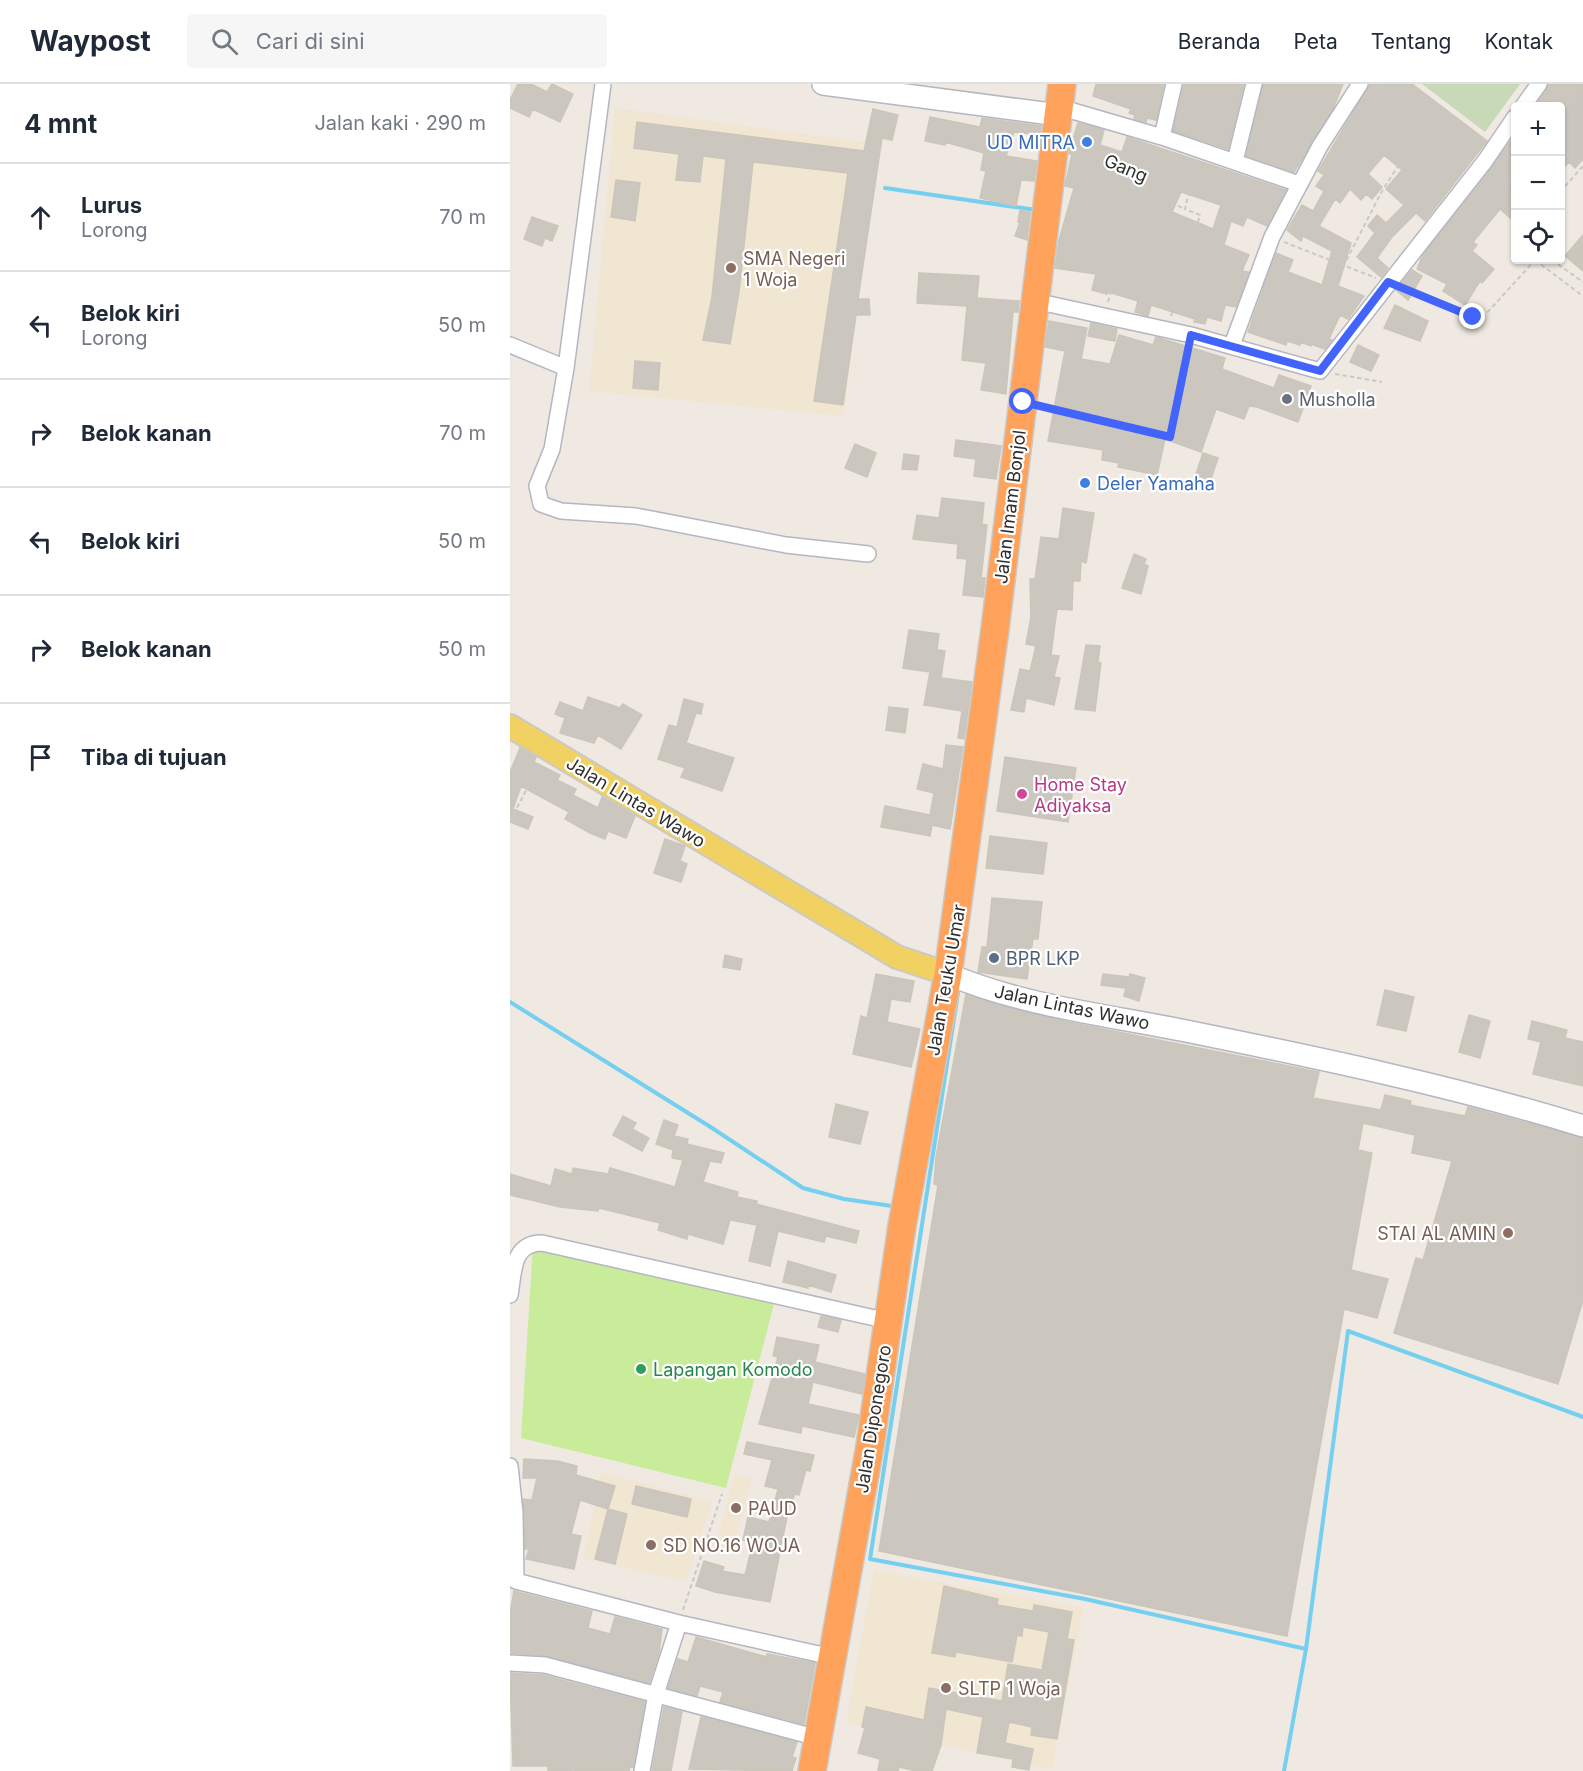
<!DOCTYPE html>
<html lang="id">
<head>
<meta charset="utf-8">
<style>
  :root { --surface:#fff; --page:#f6f6f7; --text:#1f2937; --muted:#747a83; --line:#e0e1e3 }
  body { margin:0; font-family:Inter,sans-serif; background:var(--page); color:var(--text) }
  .controls { position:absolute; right:18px; top:18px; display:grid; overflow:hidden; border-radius:6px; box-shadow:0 2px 4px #0004 }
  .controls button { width:54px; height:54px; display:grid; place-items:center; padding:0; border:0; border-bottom:2px solid var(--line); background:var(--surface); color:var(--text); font:30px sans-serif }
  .stop { position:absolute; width:18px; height:18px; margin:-14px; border:4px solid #4264fb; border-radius:50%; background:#fff }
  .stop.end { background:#4264fb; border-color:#fff; box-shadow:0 2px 6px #0008 }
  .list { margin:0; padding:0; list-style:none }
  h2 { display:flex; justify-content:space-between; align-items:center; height:78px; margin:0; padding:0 24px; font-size:26px }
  h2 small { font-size:20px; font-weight:400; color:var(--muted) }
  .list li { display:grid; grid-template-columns:39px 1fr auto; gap:18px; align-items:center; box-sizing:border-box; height:108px; padding:0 24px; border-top:2px solid var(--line) }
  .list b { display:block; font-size:22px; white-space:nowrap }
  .list p { margin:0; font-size:20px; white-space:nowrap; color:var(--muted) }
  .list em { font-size:20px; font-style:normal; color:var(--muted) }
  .icon { flex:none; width:33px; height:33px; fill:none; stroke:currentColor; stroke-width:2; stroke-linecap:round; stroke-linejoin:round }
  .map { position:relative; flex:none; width:1073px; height:1687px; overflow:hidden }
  header { display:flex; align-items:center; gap:36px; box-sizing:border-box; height:84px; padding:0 30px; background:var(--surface); border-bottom:2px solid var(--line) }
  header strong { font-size:28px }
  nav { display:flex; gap:33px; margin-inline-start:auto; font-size:21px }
  .search { width:420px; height:54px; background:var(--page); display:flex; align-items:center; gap:15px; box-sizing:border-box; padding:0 21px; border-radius:6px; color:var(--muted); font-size:22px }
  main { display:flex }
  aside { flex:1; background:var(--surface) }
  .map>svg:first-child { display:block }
  .education { fill:#f0e6d1 }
  .cemetery { fill:#c8d9b8 }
  .pitch { fill:#c9ec9a }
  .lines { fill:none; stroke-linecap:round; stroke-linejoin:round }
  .stream { stroke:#75cff0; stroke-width:4 }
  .building { fill:#cbc7bf; stroke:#cbc5ba; stroke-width:1.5; fill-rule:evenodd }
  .street-casing { stroke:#b4b7c1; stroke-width:18 }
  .secondary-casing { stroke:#b4b7c1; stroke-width:24 }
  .primary-casing { stroke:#c9c9c9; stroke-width:26 }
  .highway-casing { stroke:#c9c9c9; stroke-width:30 }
  .path { stroke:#c9c9c9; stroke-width:2; stroke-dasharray:4.5 3; stroke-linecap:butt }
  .street { stroke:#fff; stroke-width:15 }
  .secondary { stroke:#fff; stroke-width:21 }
  .primary { stroke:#f2d163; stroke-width:22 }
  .highway { stroke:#ffa35c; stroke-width:27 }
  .route { stroke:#4264fb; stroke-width:8 }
  .shop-dot { fill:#3f7fe0; stroke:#fff; stroke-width:2 }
  .education-dot { fill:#8d6e63; stroke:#fff; stroke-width:2 }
  .worship-dot { fill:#6b7280; stroke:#fff; stroke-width:2 }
  .hotel-dot { fill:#d1479c; stroke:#fff; stroke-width:2 }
  .service-dot { fill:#5c6f8a; stroke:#fff; stroke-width:2 }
  .leisure-dot { fill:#2e9e5b; stroke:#fff; stroke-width:2 }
  .labels { text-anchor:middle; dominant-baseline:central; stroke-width:4.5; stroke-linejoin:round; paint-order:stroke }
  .shop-label { font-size:18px; fill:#366cbe; stroke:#fff; text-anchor:end }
  .street-label { font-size:18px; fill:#2e2e2e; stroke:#fff }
  .education-label { font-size:18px; fill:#785e54; stroke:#fff; text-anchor:start }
  .worship-label { font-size:18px; fill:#5b616d; stroke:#fff; text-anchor:start }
  .hotel-label { font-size:18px; fill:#b23c85; stroke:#fff; text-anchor:start }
  .service-label { font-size:18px; fill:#4e5e75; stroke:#fff; text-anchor:start }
  .leisure-label { font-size:18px; fill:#27864d; stroke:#fff; text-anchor:start }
</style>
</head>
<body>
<header>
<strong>Waypost</strong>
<div class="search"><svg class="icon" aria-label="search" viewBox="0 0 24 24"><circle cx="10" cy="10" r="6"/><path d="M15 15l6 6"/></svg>Cari di sini</div>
<nav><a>Beranda</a><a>Peta</a><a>Tentang</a><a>Kontak</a></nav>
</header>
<main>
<aside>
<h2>4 mnt<small>Jalan kaki · 290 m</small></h2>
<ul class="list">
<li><svg class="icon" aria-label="ahead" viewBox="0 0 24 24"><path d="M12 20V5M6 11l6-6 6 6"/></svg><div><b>Lurus</b><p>Lorong</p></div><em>70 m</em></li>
<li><svg class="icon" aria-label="left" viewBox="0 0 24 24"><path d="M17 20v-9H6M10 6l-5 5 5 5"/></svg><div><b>Belok kiri</b><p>Lorong</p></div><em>50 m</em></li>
<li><svg class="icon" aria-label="right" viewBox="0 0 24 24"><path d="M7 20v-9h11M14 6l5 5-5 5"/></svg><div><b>Belok kanan</b></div><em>70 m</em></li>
<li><svg class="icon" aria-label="left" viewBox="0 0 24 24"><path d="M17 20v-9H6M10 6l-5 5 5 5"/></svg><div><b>Belok kiri</b></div><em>50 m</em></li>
<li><svg class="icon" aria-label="right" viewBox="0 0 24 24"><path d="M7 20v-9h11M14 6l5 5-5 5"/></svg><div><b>Belok kanan</b></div><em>50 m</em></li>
<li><svg class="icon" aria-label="arrive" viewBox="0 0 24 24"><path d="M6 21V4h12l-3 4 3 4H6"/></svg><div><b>Tiba di tujuan</b></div></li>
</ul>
</aside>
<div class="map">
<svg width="1073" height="1687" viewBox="0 0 1073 1687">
  <rect width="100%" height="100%" fill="#efe9e1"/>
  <path class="education" d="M105 24 366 60 334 332 79 307Z
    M91 1388 202 1418 176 1497 74 1475Z
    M225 1390 242 1395 223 1465 206 1461Z
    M364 1486 573 1524 542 1686 336 1639Z"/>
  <path class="cemetery" d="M912 0H1010L975 48Z"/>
  <path class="pitch" d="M23 1161 265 1216 216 1404 11 1354Z"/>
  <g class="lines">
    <path class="stream" d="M375 104 526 126
      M448 909 360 1475 575 1515 796 1565 838 1247 1073 1333
      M0 918 199 1042 293 1104 334 1115 382 1122
      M774 1687 796 1565"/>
  </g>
  <path class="building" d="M8 0H21L37 8 42 0 63 10 50 38 23 25 19 33 0 24V16Z
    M586 0H654L646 36 637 34 636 38 624 35 625 31 619 29 621 25 583 12Z
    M674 0H734L718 65 663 47Z
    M753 0H833L823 25 784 88 736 72Z
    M860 0H902L977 57 915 137 906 129 882 153 867 174 878 184 871 193 847 173 865 149 858 142 867 131 876 139 894 121 876 105 892 86 874 71 858 90 872 103 862 115 856 110 851 116 840 105 830 119 825 115 809 142 841 159 828 202 854 212 838 235 830 231 819 255 822 256 815 265 801 260V262L791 258 790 261 777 257 776 261 738 248 766 169 783 176 778 188 812 201 822 167 793 152 791 157 777 146 792 121 803 127 814 107 806 102 814 91 808 87Z
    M1039 0H1073V75L1065 84 1059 78 1050 87V22H1025Z
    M363 25 388 31 382 56 372 54 348 215H359L360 231H346L333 321 304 317 338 89 243 78 229 208 220 260 193 256 202 213 216 75 193 72 190 98 166 96 169 70 124 64 127 38 354 67Z
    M420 33 470 43 472 34 531 42 530 51 504 48 496 72 527 77 524 97 511 96 506 122 470 114 476 87 471 86 474 69 435 58V61L415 57Z
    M568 39 594 46 590 61 612 68 617 53 776 106 757 142 737 133 733 142 721 137 714 161 739 171 732 187 739 188 726 223 715 221 711 237 697 233 695 240 684 238 685 235 641 221 638 232 625 228 628 217 598 208 597 210 582 206 586 190 545 184 549 156 564 104 555 102 562 70H559L561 54 564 52ZM671 108 711 121 703 145 662 128Z
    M1005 52V99L1000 105 1005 110V138L990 125 963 158 967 161 962 167 984 185 972 199 970 197 955 221 933 207 937 200 907 185 913 171Z
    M106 96 130 99 125 137 101 133Z
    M510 126 520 128 517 156 505 152 510 138H508Z
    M22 133 48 142 42 157 35 154 32 162 14 155Z
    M1073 151V187L1055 172Z
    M902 186 912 192 898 216 886 206Z
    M409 189 469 192 467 214 509 217 508 228H503L496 310 471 306 476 279 452 276 457 222 407 219Z
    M885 221 918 237 910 257 874 244Z
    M539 237 577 244 571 275 600 280 609 251 643 261 646 253 715 274 712 285 764 304 769 291 801 302 788 338 747 323 739 322 734 335 706 325 691 368 655 355 647 391 608 383 609 379 592 376 593 366 538 357 555 267 535 263Z
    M581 239 607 245 605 257 578 252Z
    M848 261 869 271 861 287 840 278Z
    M125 277 150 279 148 306 123 304Z
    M446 356 491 362 486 395 464 392 466 375 444 372Z
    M345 360 366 369 357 393 335 384Z
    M693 369 708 374 700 398 685 393Z
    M394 370 409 372 407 386 392 385Z
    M432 414 474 419 472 440 477 441 471 494H475L473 513 453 511 457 475 447 474 448 460 403 455 407 431 429 434Z
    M553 424 584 429 576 479 571 477 570 497H563L562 526 547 525 541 571 549 572 544 593 550 594 544 621 516 614 514 628 501 626 510 585 520 587 526 562 516 560 521 533 520 495H525L531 453 549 455Z
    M624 470 636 475 634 480 638 482 631 510 612 504Z
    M399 546 429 550 427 566 435 567 431 594 462 598 454 655 448 654 452 627 414 621 420 588 393 584Z
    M576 561 590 562 588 578 591 579 585 627 565 625Z
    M78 613 110 624 113 620 132 631 111 665 88 651 84 659 50 649 55 634 45 630 50 618 73 627Z
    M174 615 193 620 191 630 186 629 176 659 224 674 212 707 171 693 175 684 148 675 159 641 167 643Z
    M379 623 398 625 395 649 376 646Z
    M436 661 453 663 440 745 422 741 420 752 371 743 375 722 420 731 424 709 407 705 413 680 433 685Z
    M10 664 26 673 24 678 50 691 47 696 66 705 63 711 88 724 92 713 125 732 116 754 98 747 95 755 80 749 55 735 59 728 11 702 3 725 23 733 18 745 0 738V688Z
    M495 673 566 684 558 738 487 727Z
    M480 752 537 759 533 790 476 784Z
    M155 755 175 762 170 777 177 780 171 798 144 789Z
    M482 814 532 818 528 855H523L517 895 468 888 472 863H477Z
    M215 871 232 875 230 886 213 883Z
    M366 890 404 897 400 918 381 915 377 938 410 945 401 983 343 970 351 932 357 934Z
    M593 890 619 893 620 890 635 894 629 917 614 912 616 904 591 901Z
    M875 906 904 913 896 947 867 941Z
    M456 910 553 937 809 988 803 1014 871 1026 875 1011 901 1017 900 1021 955 1032 958 1023 1073 1054V1216L1048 1300 884 1249 906 1174 913 1176 942 1077 902 1069 905 1051 853 1039 848 1066 862 1069 841 1186 878 1195 867 1234 834 1225 777 1552 369 1467 428 1101 424 1100 426 1073Z
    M959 931 980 937 970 974 949 968Z
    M1022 937 1057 946 1055 954 1073 958V1002L1023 990 1031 958 1018 955Z
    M326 1020 358 1028 350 1060 319 1053Z
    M113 1032 126 1039 122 1045 139 1054 132 1067 103 1051Z
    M154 1036 168 1041 164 1052 178 1055 177 1060 214 1069 211 1079 200 1077 193 1098 228 1108 227 1113 247 1117 246 1120 349 1147 346 1159 316 1152 314 1158 268 1147 260 1182 239 1177 247 1141 220 1136 213 1160 178 1150 177 1155 148 1146 150 1139 89 1124 88 1127 50 1123 0 1111V1090L41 1102 45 1085 62 1090 63 1084 98 1090 100 1084 165 1103 173 1076 162 1074 163 1066 146 1060Z
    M278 1177 326 1191 321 1208 298 1201V1204L273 1198Z
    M311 1232 331 1236 328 1248 308 1243Z
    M267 1253 309 1261 305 1278 355 1290 352 1310 303 1298 298 1320 349 1331 344 1353 292 1342 291 1349 249 1340 268 1273 263 1272Z
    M237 1358 304 1371 300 1387 296 1386 289 1411 285 1410 279 1423 260 1518 205 1508 186 1502 194 1477 214 1483 212 1487 235 1491 243 1458 233 1456 238 1433 259 1438 268 1405 255 1402 262 1376 234 1370Z
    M14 1375 47 1377 67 1382 66 1391 105 1402 98 1425 70 1416 61 1450 71 1452 64 1485 16 1475 19 1465H15L13 1415 22 1416 27 1394H13Z
    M126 1402 181 1415 177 1433 122 1420Z
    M98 1425 117 1430 105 1480 85 1475Z
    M434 1502 488 1515 487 1521 523 1527 524 1521 562 1528 557 1555 564 1556 547 1655 521 1651 522 1643 499 1638 495 1659 523 1665 519 1686 502 1683 503 1675 467 1669 473 1633 436 1625 431 1661 422 1687H406L389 1683 388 1687H368L370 1675 348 1669 355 1644 352 1643 356 1623 414 1636 419 1604 492 1617 498 1580 532 1586 539 1548 513 1543 512 1552 507 1551 502 1578 446 1568 445 1573 422 1569Z
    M4 1507 82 1527 78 1544 100 1550 105 1533 152 1545 149 1569 139 1599 38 1572 0 1569V1529Z
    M186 1553 257 1573V1570L305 1579 294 1640 210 1618 213 1608 190 1602 187 1612 158 1604 168 1575 178 1578Z
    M0 1589 33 1591 135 1618 123 1683 120 1682 119 1687H38V1682H3Z
    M154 1623 172 1628 161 1687H142Z
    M191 1633 287 1658 282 1673 286 1674 282 1687 179 1685Z"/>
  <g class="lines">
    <g class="street-casing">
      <path id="street" d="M93 0 56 284 42 365 27 402 31 420 51 427 126 432 276 461 358 470
        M1013 22 1029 0
        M549 23 652 53 789 100
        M652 53 664 0
        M725 77 744 0
        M525 217 681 251 810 287 975 77 1005 33
        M0 261 56 284
        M722 261 762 153 810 62 850 0
        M0 1211C4 1188 2 1159 32 1159L378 1237
        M0 1382 5 1429 6 1497 169 1539 322 1573
        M0 1579 35 1581 308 1654
        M132 1687 146 1610 169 1539"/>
    </g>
    <g class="secondary-casing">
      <path id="secondary" d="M313 0 548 31
        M438 890C513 922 597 931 676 947 809 974 943 1002 1073 1042"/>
    </g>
    <g class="primary-casing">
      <path id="primary" d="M0 642 387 873 438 890"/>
    </g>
    <g class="highway-casing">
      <path id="highway" d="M302 1687 360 1362 392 1142 438 890 485 545 552 0"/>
    </g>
    <path class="path" d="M867 0 962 68
      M564 79 591 88 675 125
      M985 87 1005 105
      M1050 108 1073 82
      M774 158 866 194
      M1025 176 1073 212
      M1042 176 1073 198
      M833 183 872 107 917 36
      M894 205 963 233 975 231 1025 176
      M598 218 630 104 646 66
      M661 232 690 131 675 125 686 79
      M825 290 872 298
      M533 323 660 353 678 263
      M0 737 30 680
      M173 1526 212 1410
      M63 1687 66 1603
      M223 1687 236 1650"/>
    <use href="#street" class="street"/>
    <use href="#secondary" class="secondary"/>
    <use href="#primary" class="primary"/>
    <use href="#highway" class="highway"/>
  </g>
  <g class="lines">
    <path class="route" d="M513 318 660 353 681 251 810 287 878 198 963 233"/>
  </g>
  <g class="shop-dot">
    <circle cx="577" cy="58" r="6"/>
    <circle cx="575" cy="399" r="6"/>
  </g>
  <g class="education-dot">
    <circle cx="221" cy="184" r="6"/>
    <circle cx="998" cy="1149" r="6"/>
    <circle cx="226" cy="1424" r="6"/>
    <circle cx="141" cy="1461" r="6"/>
    <circle cx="436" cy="1604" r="6"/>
  </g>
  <circle class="worship-dot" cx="777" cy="315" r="6"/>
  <circle class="hotel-dot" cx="512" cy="710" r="6"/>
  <circle class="service-dot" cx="484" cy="874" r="6"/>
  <circle class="leisure-dot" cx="131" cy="1285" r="6"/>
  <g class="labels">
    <g class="shop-label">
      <text x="565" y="58">UD MITRA</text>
      <text x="587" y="399" text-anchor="start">Deler Yamaha</text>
    </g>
    <g class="street-label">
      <text transform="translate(616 84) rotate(23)">Gang</text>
      <text transform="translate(500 423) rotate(-83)">Jalan Imam Bonjol</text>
      <text transform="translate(126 718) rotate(31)">Jalan Lintas Wawo</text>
      <text transform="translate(436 896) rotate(-80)">Jalan Teuku Umar</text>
      <text transform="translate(562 923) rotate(12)">Jalan Lintas Wawo</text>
      <text transform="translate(363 1335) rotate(-81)">Jalan Diponegoro</text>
    </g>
    <g class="education-label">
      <text x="233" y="174">SMA Negeri<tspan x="233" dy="21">1 Woja</tspan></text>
      <text x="986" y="1149" text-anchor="end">STAI AL AMIN</text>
      <text x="238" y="1424">PAUD</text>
      <text x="153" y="1461">SD NO.16 WOJA</text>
      <text x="448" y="1604">SLTP 1 Woja</text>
    </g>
    <g class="worship-label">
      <text x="789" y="315">Musholla</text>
    </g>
    <g class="hotel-label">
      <text x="524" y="700">Home Stay<tspan x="524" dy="21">Adiyaksa</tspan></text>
    </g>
    <g class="service-label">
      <text x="496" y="874">BPR LKP</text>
    </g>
    <g class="leisure-label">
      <text x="143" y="1285">Lapangan Komodo</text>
    </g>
  </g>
</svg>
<div class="controls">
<button>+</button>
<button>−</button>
<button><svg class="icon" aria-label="locate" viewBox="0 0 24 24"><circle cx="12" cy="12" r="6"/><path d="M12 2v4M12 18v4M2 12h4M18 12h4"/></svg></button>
</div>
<div class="stop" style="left:513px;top:318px"></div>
<div class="stop end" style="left:963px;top:233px"></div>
</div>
</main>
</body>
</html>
